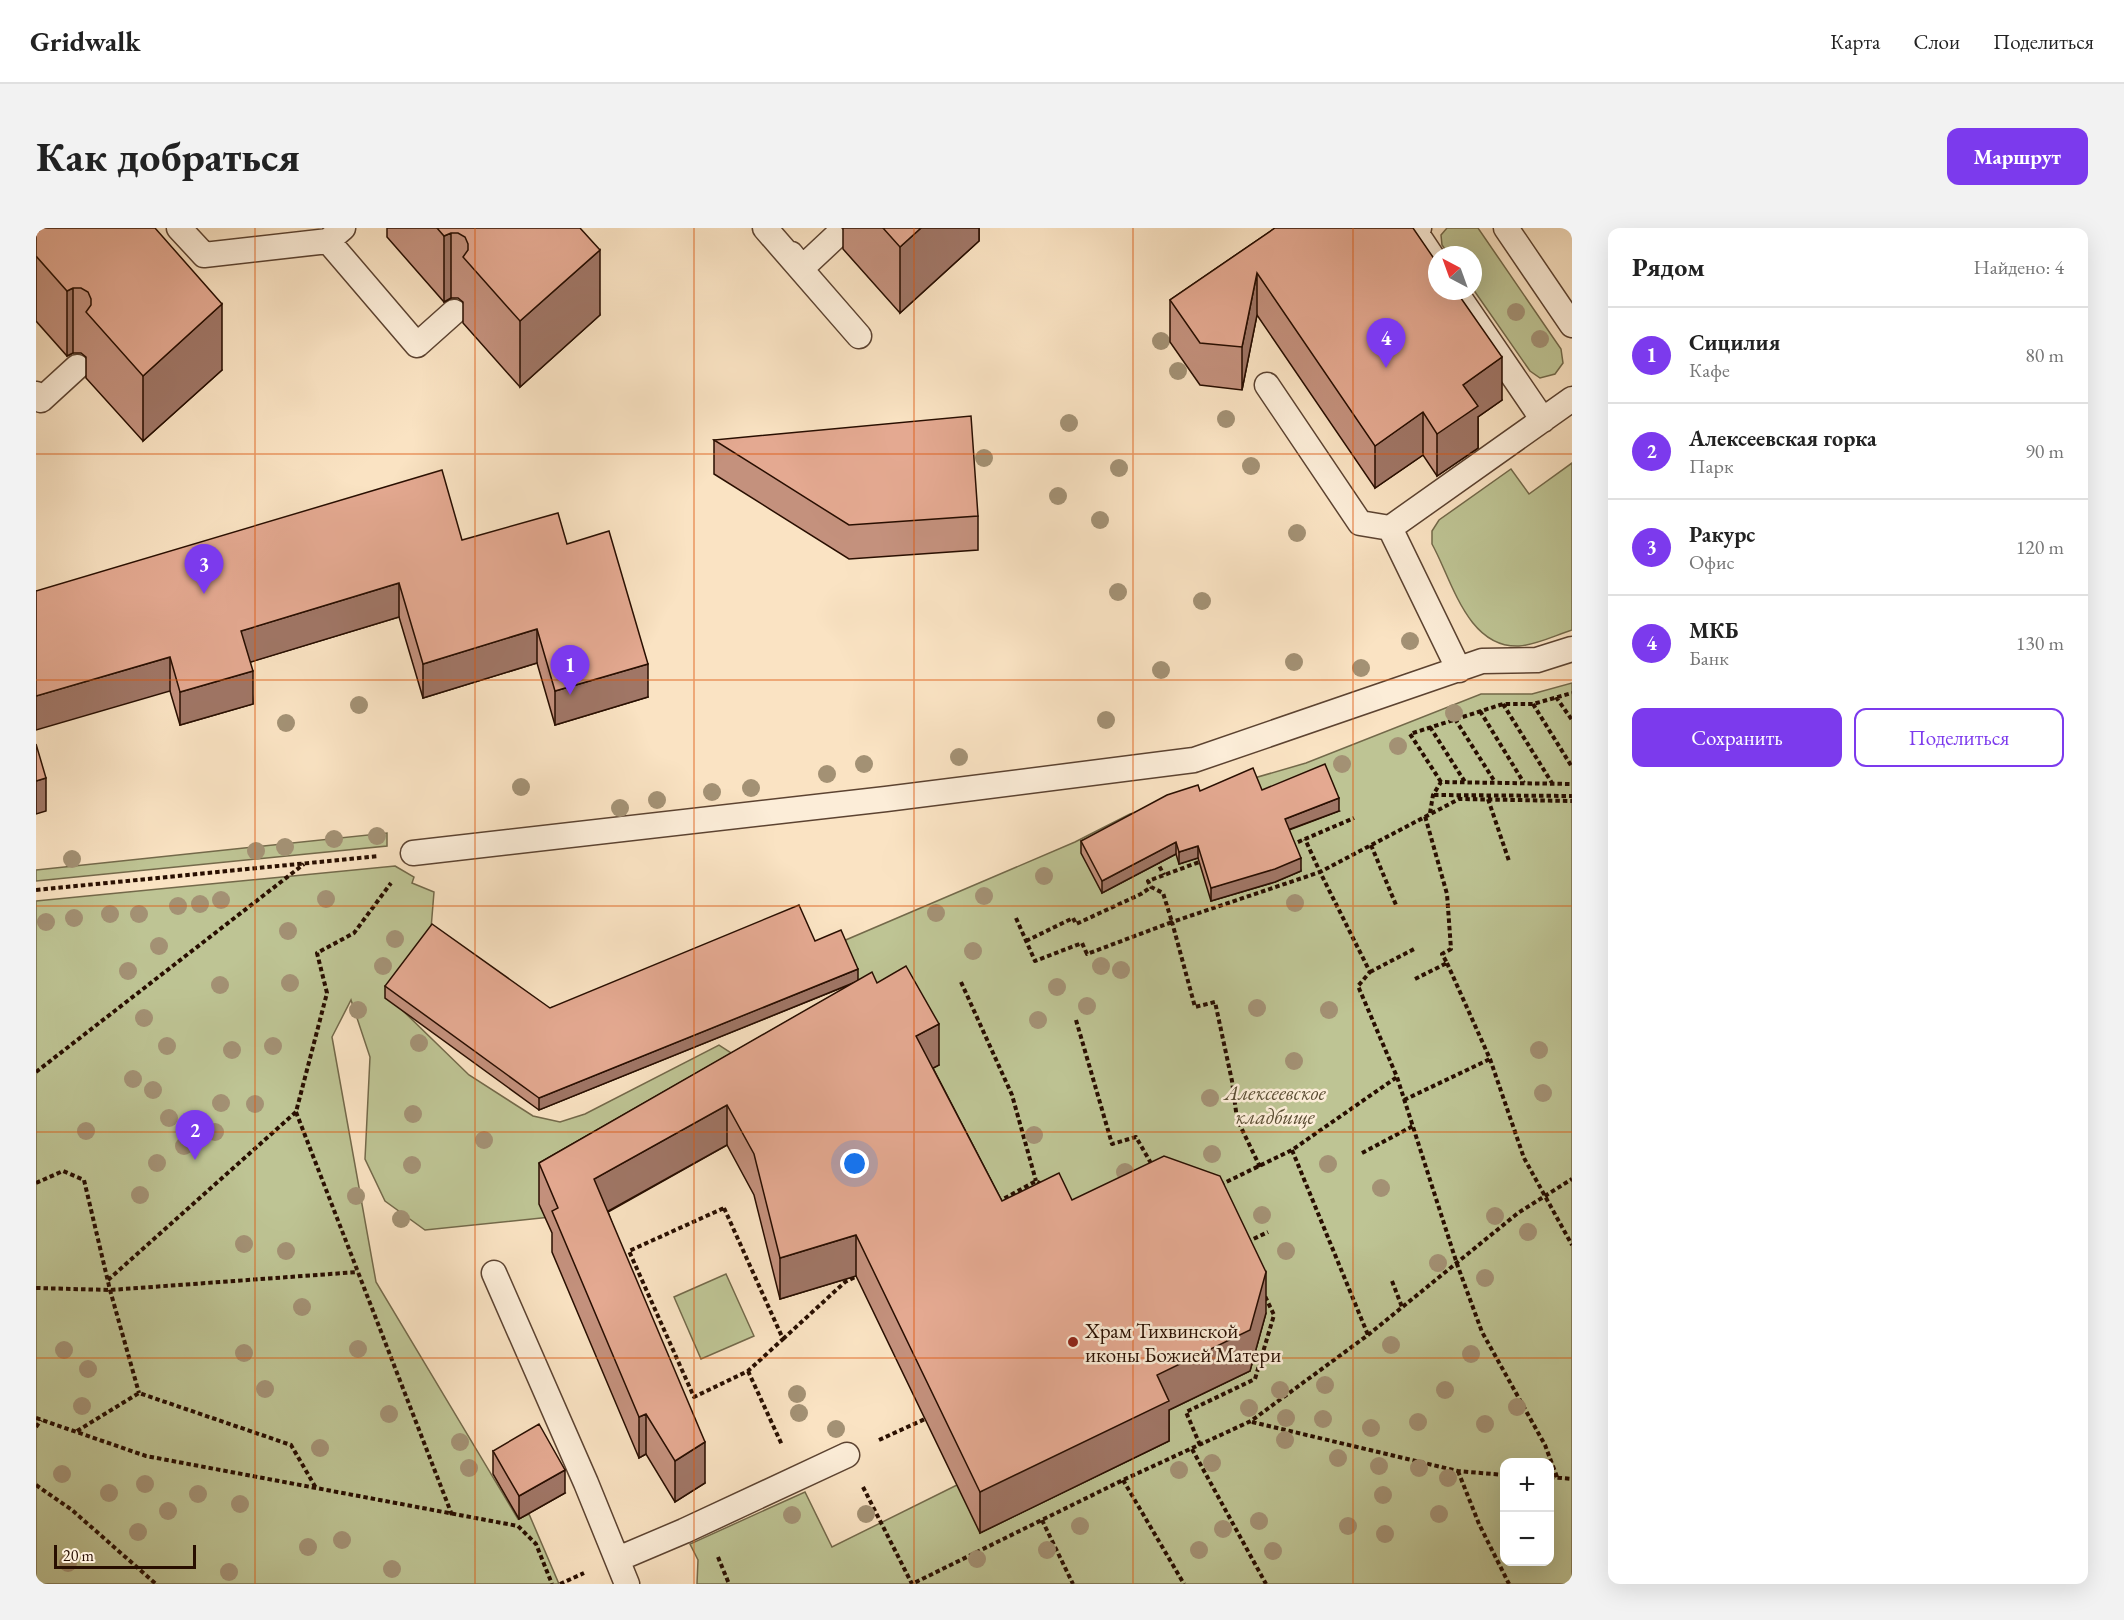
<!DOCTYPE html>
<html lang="ru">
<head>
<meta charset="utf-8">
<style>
  :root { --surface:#fff; --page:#f2f2f2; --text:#222; --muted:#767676; --line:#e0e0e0; --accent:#7c3aed }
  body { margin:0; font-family:"EB Garamond",serif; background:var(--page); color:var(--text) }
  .controls { position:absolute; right:18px; bottom:18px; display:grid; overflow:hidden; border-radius:12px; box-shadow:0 6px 24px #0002 }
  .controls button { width:54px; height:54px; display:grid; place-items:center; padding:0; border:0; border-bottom:2px solid var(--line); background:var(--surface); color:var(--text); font:30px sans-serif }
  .compass { position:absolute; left:1392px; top:18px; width:54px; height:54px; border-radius:50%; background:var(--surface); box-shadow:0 6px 24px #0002; rotate:319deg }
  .scale { position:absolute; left:18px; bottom:15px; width:142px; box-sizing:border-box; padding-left:6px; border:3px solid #280e00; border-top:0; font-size:16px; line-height:21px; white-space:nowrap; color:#280e00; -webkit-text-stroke:4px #fcedd8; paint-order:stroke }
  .you { position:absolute; left:819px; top:936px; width:21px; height:21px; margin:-15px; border:4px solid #fff; border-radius:50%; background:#1a73e8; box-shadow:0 0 0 9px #1a73e833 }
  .badge { display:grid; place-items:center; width:39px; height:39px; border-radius:50%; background:var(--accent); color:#fff; font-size:20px; font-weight:700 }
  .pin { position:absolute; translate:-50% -50px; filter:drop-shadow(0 2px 3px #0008) }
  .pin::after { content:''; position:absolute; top:32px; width:21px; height:18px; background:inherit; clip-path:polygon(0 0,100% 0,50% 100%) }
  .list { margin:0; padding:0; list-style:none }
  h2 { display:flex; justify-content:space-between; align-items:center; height:78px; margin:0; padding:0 24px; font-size:26px }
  h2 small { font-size:20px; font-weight:400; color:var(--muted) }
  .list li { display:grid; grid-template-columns:39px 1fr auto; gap:18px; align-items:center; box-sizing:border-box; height:96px; padding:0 24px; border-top:2px solid var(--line) }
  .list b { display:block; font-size:22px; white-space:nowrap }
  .list p { margin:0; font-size:20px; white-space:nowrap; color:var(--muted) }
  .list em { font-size:20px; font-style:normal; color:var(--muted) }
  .actions { display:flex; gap:12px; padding:18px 24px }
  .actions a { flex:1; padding:14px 0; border:2px solid var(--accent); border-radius:12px; text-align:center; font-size:21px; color:var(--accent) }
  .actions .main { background:var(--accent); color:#fff }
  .map { position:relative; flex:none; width:1536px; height:1356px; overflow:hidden; border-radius:12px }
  header { display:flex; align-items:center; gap:36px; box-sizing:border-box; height:84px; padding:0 30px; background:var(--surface); border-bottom:2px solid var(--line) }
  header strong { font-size:28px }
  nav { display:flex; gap:33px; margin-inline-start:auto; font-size:21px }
  .intro { display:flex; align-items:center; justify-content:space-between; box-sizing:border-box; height:144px; padding:0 36px }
  h1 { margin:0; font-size:42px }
  .button { padding:15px 27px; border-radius:12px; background:var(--accent); color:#fff; font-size:21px; font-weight:700 }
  main { display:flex; gap:36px; padding:0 36px }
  aside { flex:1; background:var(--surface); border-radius:12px; box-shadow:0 6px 24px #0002 }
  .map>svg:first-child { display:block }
  .green { fill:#bec494; stroke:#73694a; stroke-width:1.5; fill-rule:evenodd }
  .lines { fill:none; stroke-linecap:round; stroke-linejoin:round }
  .service-casing { stroke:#5c4331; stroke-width:27 }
  .path { stroke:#280e00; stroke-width:4; stroke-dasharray:4.5 3; stroke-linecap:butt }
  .service { stroke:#fcedd8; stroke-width:24 }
  .tree { fill:#a39174 }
  .wall { fill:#c4917d; stroke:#280e00; stroke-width:1.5 }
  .shaded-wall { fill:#a07666; stroke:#280e00; stroke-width:1.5 }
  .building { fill:#e4a991; stroke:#280e00; stroke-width:1.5 }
  .grid { fill:none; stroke:#de550b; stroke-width:1.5; stroke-opacity:0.55 }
  .poi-dot { fill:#8f2418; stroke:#fcedd8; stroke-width:2 }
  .labels { text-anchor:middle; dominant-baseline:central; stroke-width:5; stroke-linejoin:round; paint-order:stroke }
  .park-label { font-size:21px; font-style:italic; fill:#5c4e34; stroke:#fcedd8 }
  .poi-label { font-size:21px; fill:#280e00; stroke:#fcedd8; text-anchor:start }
</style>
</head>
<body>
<header>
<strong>Gridwalk</strong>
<nav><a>Карта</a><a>Слои</a><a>Поделиться</a></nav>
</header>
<div class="intro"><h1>Как добраться</h1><a class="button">Маршрут</a></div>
<main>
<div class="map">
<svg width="1536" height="1356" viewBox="0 0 1536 1356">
  <rect width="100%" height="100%" fill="#fae3c3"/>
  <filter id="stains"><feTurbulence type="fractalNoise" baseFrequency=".00333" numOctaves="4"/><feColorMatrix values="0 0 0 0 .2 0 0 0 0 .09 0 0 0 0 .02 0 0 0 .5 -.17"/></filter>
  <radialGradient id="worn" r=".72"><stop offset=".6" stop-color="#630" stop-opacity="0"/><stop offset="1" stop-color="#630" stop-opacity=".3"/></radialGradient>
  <path class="green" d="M1411 0H1442L1525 121 1527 135 1519 146 1504 150 1494 143 1437 61V27H1413L1406 17 1405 7Z
    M1536 235V402C1520 407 1500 417 1483 418 1431 420 1416 352 1396 316V303L1403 292 1475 241 1493 266Z
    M1536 455V1356H661L662 1332 654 1316 769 1264 796 1319 921 1257 822 753 805 714 1039 614 1094 586 1270 535 1445 466H1496ZM1468 1234H1514V1334H1468Z
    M351 605V618L0 653V642Z
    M359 638 378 649 376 655 398 664 394 713 361 777 433 847 497 888 524 894 549 886 683 817 714 837 534 987 389 1002 349 973 329 931 334 829 315 772 296 809 340 1054 482 1291 493 1286 523 1356H0V673Z
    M690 1046 718 1108 665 1131 638 1069Z"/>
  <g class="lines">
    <g class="service-casing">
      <path id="service" d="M143 0 168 27 292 13 307 0
        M729 0 823 108
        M1383 0 1379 3 1401 36
        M1470 0 1536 97
        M292 13 381 117 418 84
        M755 26 766 40 798 10
        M1419 63 1507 192
        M1231 157 1324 295 1354 300 1536 171
        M0 166 5 172 41 139
        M1354 300 1423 442
        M377 625 850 571 1158 532 1446 433 1501 432 1536 421
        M458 1045 550 1255 591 1356
        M582 1331 648 1303 811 1227"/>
    </g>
    <path class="path" d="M1520 469 1536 492
      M1467 476 1516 555
      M1497 476 1536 539
      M1444 483 1488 555
      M1419 491 1459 554
      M1394 499 1429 554
      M1405 554 1374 506 1467 476H1497L1536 465
      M1398 567 1536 568
      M1452 571 1473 633
      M1394 585 1397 567 1405 554 1536 556
      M1255 617 1318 590
      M1335 617 1360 677
      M1120 632 1128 647
      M0 662 343 628
      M980 690 999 733 1046 715 1051 726 1136 694 1127 665 1115 659 1112 653 1166 633
      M990 713 1037 690 1040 696 1105 666 1115 659
      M1411 735 1454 831 1488 930 1536 1017
      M1334 744 1380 720
      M1379 751 1411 735 1406 726 1415 721 1411 666 1389 588
      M925 754 976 867 1000 953
      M1040 792 1076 916 1100 909 1116 937
      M0 844 268 636
      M1368 872 1454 831
      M260 884 416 1287
      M1256 922 1332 1107
      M1326 925 1377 898
      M1224 939 1201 891 1196 853 1179 774 1159 779 1136 694 1284 644 1269 611
      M0 955 27 943 48 952 74 1062 103 1165
      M1184 957 1256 922 1361 849
      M962 974 1000 953 1005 956
      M688 980 747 1111 712 1143 658 1169 593 1023Z
      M1211 1014 1232 1004
      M72 1052 260 884 291 765 281 725 318 705 355 655
      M1356 1053 1366 1079
      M0 1060 74 1062 322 1044
      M747 1111 809 1054 823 1047
      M712 1143 746 1217
      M0 1190 110 1228 482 1298 500 1316 516 1356
      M1216 1194 1422 1243 1468 1247
      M0 1199 5 1192
      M41 1203 103 1165 255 1217 280 1260
      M843 1212 889 1191
      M1164 1217 1150 1184 1219 1151 1238 1087 1228 1066
      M1156 1221 1230 1356
      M1422 1243 1443 1296 1473 1356
      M1514 1249 1536 1251
      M1521 1249 1509 1217 1446 1104 1421 1036 1361 849 1322 758 1334 744 1284 644 1423 571 1536 573
      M1087 1252 1148 1356
      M0 1257 36 1282 120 1356
      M827 1259 876 1356 1087 1252 1215 1193 1332 1107 1482 985 1536 951
      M1006 1292 1037 1356
      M682 1329 693 1356
      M524 1356 548 1345"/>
    <use href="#service" class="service"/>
  </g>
  <g class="tree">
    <circle cx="1480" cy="84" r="9"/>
    <circle cx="1504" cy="111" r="9"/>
    <circle cx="1125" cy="113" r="9"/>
    <circle cx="1142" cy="143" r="9"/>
    <circle cx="1190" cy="191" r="9"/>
    <circle cx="1033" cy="195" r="9"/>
    <circle cx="948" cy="230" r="9"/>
    <circle cx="1215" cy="238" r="9"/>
    <circle cx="1083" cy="240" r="9"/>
    <circle cx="1022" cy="268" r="9"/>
    <circle cx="1064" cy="292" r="9"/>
    <circle cx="1261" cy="305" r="9"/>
    <circle cx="1082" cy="364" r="9"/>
    <circle cx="1166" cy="373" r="9"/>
    <circle cx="1374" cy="413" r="9"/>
    <circle cx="1258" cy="434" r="9"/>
    <circle cx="1325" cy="440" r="9"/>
    <circle cx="1125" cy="442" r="9"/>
    <circle cx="323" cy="477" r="9"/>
    <circle cx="1418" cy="485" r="9"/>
    <circle cx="1070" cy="492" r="9"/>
    <circle cx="250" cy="495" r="9"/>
    <circle cx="1362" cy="518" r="9"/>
    <circle cx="923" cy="529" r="9"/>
    <circle cx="828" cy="536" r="9"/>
    <circle cx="1306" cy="536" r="9"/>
    <circle cx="791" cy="546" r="9"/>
    <circle cx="485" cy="559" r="9"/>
    <circle cx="715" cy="560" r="9"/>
    <circle cx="676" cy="564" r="9"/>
    <circle cx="621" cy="572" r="9"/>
    <circle cx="584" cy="580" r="9"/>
    <circle cx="341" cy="608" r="9"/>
    <circle cx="298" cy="611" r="9"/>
    <circle cx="249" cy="619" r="9"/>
    <circle cx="220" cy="623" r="9"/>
    <circle cx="36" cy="631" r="9"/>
    <circle cx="1008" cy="648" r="9"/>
    <circle cx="948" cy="668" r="9"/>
    <circle cx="290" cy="671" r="9"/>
    <circle cx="185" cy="672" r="9"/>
    <circle cx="1259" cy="675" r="9"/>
    <circle cx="164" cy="676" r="9"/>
    <circle cx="142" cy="678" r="9"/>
    <circle cx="900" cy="685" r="9"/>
    <circle cx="74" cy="686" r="9"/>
    <circle cx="103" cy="686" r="9"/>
    <circle cx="38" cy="690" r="9"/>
    <circle cx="10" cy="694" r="9"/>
    <circle cx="252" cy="703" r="9"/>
    <circle cx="359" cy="711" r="9"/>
    <circle cx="123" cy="718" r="9"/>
    <circle cx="937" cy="723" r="9"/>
    <circle cx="347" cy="738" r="9"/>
    <circle cx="1065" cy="738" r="9"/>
    <circle cx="1085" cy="742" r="9"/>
    <circle cx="92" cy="743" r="9"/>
    <circle cx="254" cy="755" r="9"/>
    <circle cx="184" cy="757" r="9"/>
    <circle cx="1021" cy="759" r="9"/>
    <circle cx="1051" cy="778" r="9"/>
    <circle cx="1221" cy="780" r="9"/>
    <circle cx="322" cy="782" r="9"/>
    <circle cx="1293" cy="782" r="9"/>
    <circle cx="108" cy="790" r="9"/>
    <circle cx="1002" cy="792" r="9"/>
    <circle cx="383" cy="815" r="9"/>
    <circle cx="131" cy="818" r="9"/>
    <circle cx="237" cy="818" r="9"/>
    <circle cx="196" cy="822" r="9"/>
    <circle cx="1503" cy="822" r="9"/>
    <circle cx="1258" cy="833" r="9"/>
    <circle cx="97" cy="851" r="9"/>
    <circle cx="117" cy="862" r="9"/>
    <circle cx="1507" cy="865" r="9"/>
    <circle cx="1174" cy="870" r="9"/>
    <circle cx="185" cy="875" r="9"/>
    <circle cx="219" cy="876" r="9"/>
    <circle cx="377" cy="886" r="9"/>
    <circle cx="133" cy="890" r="9"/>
    <circle cx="50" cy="903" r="9"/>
    <circle cx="179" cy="904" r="9"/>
    <circle cx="998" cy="907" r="9"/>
    <circle cx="448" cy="912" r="9"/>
    <circle cx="148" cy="918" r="9"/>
    <circle cx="1176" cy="926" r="9"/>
    <circle cx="121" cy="935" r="9"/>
    <circle cx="1292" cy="936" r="9"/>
    <circle cx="376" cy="937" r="9"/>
    <circle cx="1089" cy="944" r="9"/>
    <circle cx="1345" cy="960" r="9"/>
    <circle cx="104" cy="967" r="9"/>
    <circle cx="320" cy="968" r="9"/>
    <circle cx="1226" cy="987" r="9"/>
    <circle cx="1459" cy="988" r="9"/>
    <circle cx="365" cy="991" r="9"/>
    <circle cx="1492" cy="1004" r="9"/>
    <circle cx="208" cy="1016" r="9"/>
    <circle cx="250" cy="1023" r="9"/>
    <circle cx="1250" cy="1023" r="9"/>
    <circle cx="1402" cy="1035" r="9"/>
    <circle cx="1449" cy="1050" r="9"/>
    <circle cx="266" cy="1079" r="9"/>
    <circle cx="1355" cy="1117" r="9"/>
    <circle cx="322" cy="1121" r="9"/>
    <circle cx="28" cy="1122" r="9"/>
    <circle cx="208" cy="1125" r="9"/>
    <circle cx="1435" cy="1126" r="9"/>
    <circle cx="52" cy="1141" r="9"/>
    <circle cx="1289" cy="1157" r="9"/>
    <circle cx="229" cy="1161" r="9"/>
    <circle cx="1244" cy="1162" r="9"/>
    <circle cx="1409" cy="1162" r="9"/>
    <circle cx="761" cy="1166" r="9"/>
    <circle cx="46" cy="1178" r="9"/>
    <circle cx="1481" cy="1179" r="9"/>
    <circle cx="1213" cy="1180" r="9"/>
    <circle cx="763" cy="1185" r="9"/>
    <circle cx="353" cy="1186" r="9"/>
    <circle cx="1250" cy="1190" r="9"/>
    <circle cx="1287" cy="1191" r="9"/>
    <circle cx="1382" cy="1194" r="9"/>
    <circle cx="1449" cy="1196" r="9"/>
    <circle cx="1335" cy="1200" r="9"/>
    <circle cx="800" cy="1201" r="9"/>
    <circle cx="1249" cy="1212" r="9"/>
    <circle cx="424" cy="1214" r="9"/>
    <circle cx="284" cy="1220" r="9"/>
    <circle cx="1302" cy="1230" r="9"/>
    <circle cx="1176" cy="1235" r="9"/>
    <circle cx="1343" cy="1238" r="9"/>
    <circle cx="433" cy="1240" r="9"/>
    <circle cx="1383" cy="1240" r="9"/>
    <circle cx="1143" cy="1242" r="9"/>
    <circle cx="26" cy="1246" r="9"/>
    <circle cx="1412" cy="1250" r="9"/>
    <circle cx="109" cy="1256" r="9"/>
    <circle cx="73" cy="1265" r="9"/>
    <circle cx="162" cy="1266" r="9"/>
    <circle cx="1347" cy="1267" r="9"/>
    <circle cx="204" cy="1276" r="9"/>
    <circle cx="132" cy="1283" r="9"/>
    <circle cx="830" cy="1286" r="9"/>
    <circle cx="1403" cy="1286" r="9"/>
    <circle cx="756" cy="1287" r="9"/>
    <circle cx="1223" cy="1293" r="9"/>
    <circle cx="1044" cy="1298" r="9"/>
    <circle cx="1312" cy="1298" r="9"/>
    <circle cx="1187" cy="1301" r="9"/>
    <circle cx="102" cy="1304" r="9"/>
    <circle cx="1349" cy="1306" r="9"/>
    <circle cx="306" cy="1312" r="9"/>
    <circle cx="272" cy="1319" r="9"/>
    <circle cx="1011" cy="1322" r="9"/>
    <circle cx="1163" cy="1322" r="9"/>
    <circle cx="1237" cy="1323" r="9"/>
    <circle cx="941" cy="1331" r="9"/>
    <circle cx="32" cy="1335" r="9"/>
    <circle cx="356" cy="1341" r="9"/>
    <circle cx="193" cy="1344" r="9"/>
  </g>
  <path class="wall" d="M0 0 186 142 107 213 50 150V129L45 125H37L31 128 0 93Z
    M351 0H544L564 87 484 159 427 95V74L422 70H415L408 74 351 9Z
    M807 0H943V13L864 85 807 21Z
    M1239 0 1466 172 1442 189V220L1401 248 1387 227 1339 260 1221 87 1206 162 1164 157 1134 114V72Z
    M678 212 942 288V322L813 331 678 246Z
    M426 312 531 316 612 469 519 497 501 435 387 470 363 389 214 434 217 476 144 497 134 463 0 363Z
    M1226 562 1303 583 1253 602 1265 643 1239 654 1175 673 1162 630 1143 636 1140 626 1066 665 1045 625V613L1164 563Z
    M779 713 822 753 841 755 903 837 897 840 966 973 1036 972 1230 1085 1214 1143 1133 1182V1213L944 1305 820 1048 744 1071 718 967 691 917 572 984 669 1255 639 1274 610 1226 603 1230 516 1024V1005L503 976V935L820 754 503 882 349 770V758L514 780Z
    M457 1223 529 1265 483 1291 457 1246Z"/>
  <path class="shaded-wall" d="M885 0H943V13L864 85V19Z
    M415 5V70L408 74V8Z
    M564 22V87L484 159V93Z
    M1221 45V87L1206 162V119Z
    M37 60V125L31 128V63Z
    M186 76V142L107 213V148Z
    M1466 129V172L1442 189V220L1401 248V206L1427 157Z
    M1387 184V227L1339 260V218Z
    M363 355V389L205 437V403Z
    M501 401V435L387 470V436Z
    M134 429V463L0 502V468Z
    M612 436V469L519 497V463Z
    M217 443V476L144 497V464Z
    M10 550V583L0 586V553Z
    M1303 570V583L1249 603V591Z
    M1140 614V626L1066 665V653Z
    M1162 618V630L1143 636V624Z
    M1265 630V643L1239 654 1175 673V660Z
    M822 741V753L503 882V870Z
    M903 796V837L880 849V808Z
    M691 877V917L558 991V951Z
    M820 1007V1048L744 1071V1030Z
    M1230 1044V1085L1214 1143 1133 1182V1213L944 1305V1264L1121 1147Z
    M610 1186V1226L603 1230V1189Z
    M669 1214V1255L639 1274V1233Z
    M529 1242V1265L483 1291V1268Z"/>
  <path class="building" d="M0 0H119L186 76 107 148 50 84 55 77V71L52 64 45 60H37L31 63 0 28Z
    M401 0H544L564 22 484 93 427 29 432 22V16L429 9 422 5H415L408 8Z
    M847 0H885L864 19Z
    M1239 0H1377L1401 35V63H1420L1466 129 1427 157 1442 178 1401 206 1387 184 1339 218 1221 45 1206 119 1164 115 1134 72Z
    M935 188 942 288 813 297 678 212Z
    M406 242 426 312 522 285 531 316 573 303 612 436 519 463 501 401 387 436 363 355 205 403 217 443 144 464 134 429 0 468V363Z
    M0 516 10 550 0 553Z
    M1289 536 1303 570 1249 591 1265 630 1239 641 1175 660 1162 618 1143 624 1140 614 1066 653 1045 613 1131 567 1162 557 1164 563 1217 540 1226 562Z
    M763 677 779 713 805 702 822 741 503 870 349 758 396 696 514 780Z
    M870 738 903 796 880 808 966 973 1023 945 1036 972 1128 928 1184 948 1230 1044 1214 1102 1121 1147 1133 1173 944 1264 820 1007 744 1030 718 926 691 877 558 951 669 1214 639 1233 610 1186 603 1189 516 983 522 980 503 935 836 744 841 755Z
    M503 1196 529 1242 483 1268 457 1223Z"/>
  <path class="grid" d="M219 0V1356M439 0V1356M658 0V1356M878 0V1356M1097 0V1356M1317 0V1356M0 226H1536M0 452H1536M0 678H1536M0 904H1536M0 1130H1536"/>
  <circle class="poi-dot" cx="1037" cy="1114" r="6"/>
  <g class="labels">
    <g class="park-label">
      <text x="1239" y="864">Алексеевское<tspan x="1239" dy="24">кладбище</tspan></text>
    </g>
    <g class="poi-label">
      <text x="1049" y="1102">Храм Тихвинской<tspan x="1049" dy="24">иконы Божией Матери</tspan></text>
    </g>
  </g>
  <rect width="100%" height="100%" filter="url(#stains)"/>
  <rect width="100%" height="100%" fill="url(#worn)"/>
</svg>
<div class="controls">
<button>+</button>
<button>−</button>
</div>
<svg class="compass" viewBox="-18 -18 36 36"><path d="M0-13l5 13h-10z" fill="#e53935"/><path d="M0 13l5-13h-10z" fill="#767676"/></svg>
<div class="scale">20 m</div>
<div class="you"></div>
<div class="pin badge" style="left:534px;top:467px">1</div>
<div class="pin badge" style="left:159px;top:932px">2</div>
<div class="pin badge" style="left:168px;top:366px">3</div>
<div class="pin badge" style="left:1350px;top:140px">4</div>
</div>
<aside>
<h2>Рядом<small>Найдено: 4</small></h2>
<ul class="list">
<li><span class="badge">1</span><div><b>Сицилия</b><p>Кафе</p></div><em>80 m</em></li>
<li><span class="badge">2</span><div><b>Алексеевская горка</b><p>Парк</p></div><em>90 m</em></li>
<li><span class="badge">3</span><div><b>Ракурс</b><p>Офис</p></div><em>120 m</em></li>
<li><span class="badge">4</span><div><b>МКБ</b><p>Банк</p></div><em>130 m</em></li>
</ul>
<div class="actions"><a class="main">Сохранить</a><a>Поделиться</a></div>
</aside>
</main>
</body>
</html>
